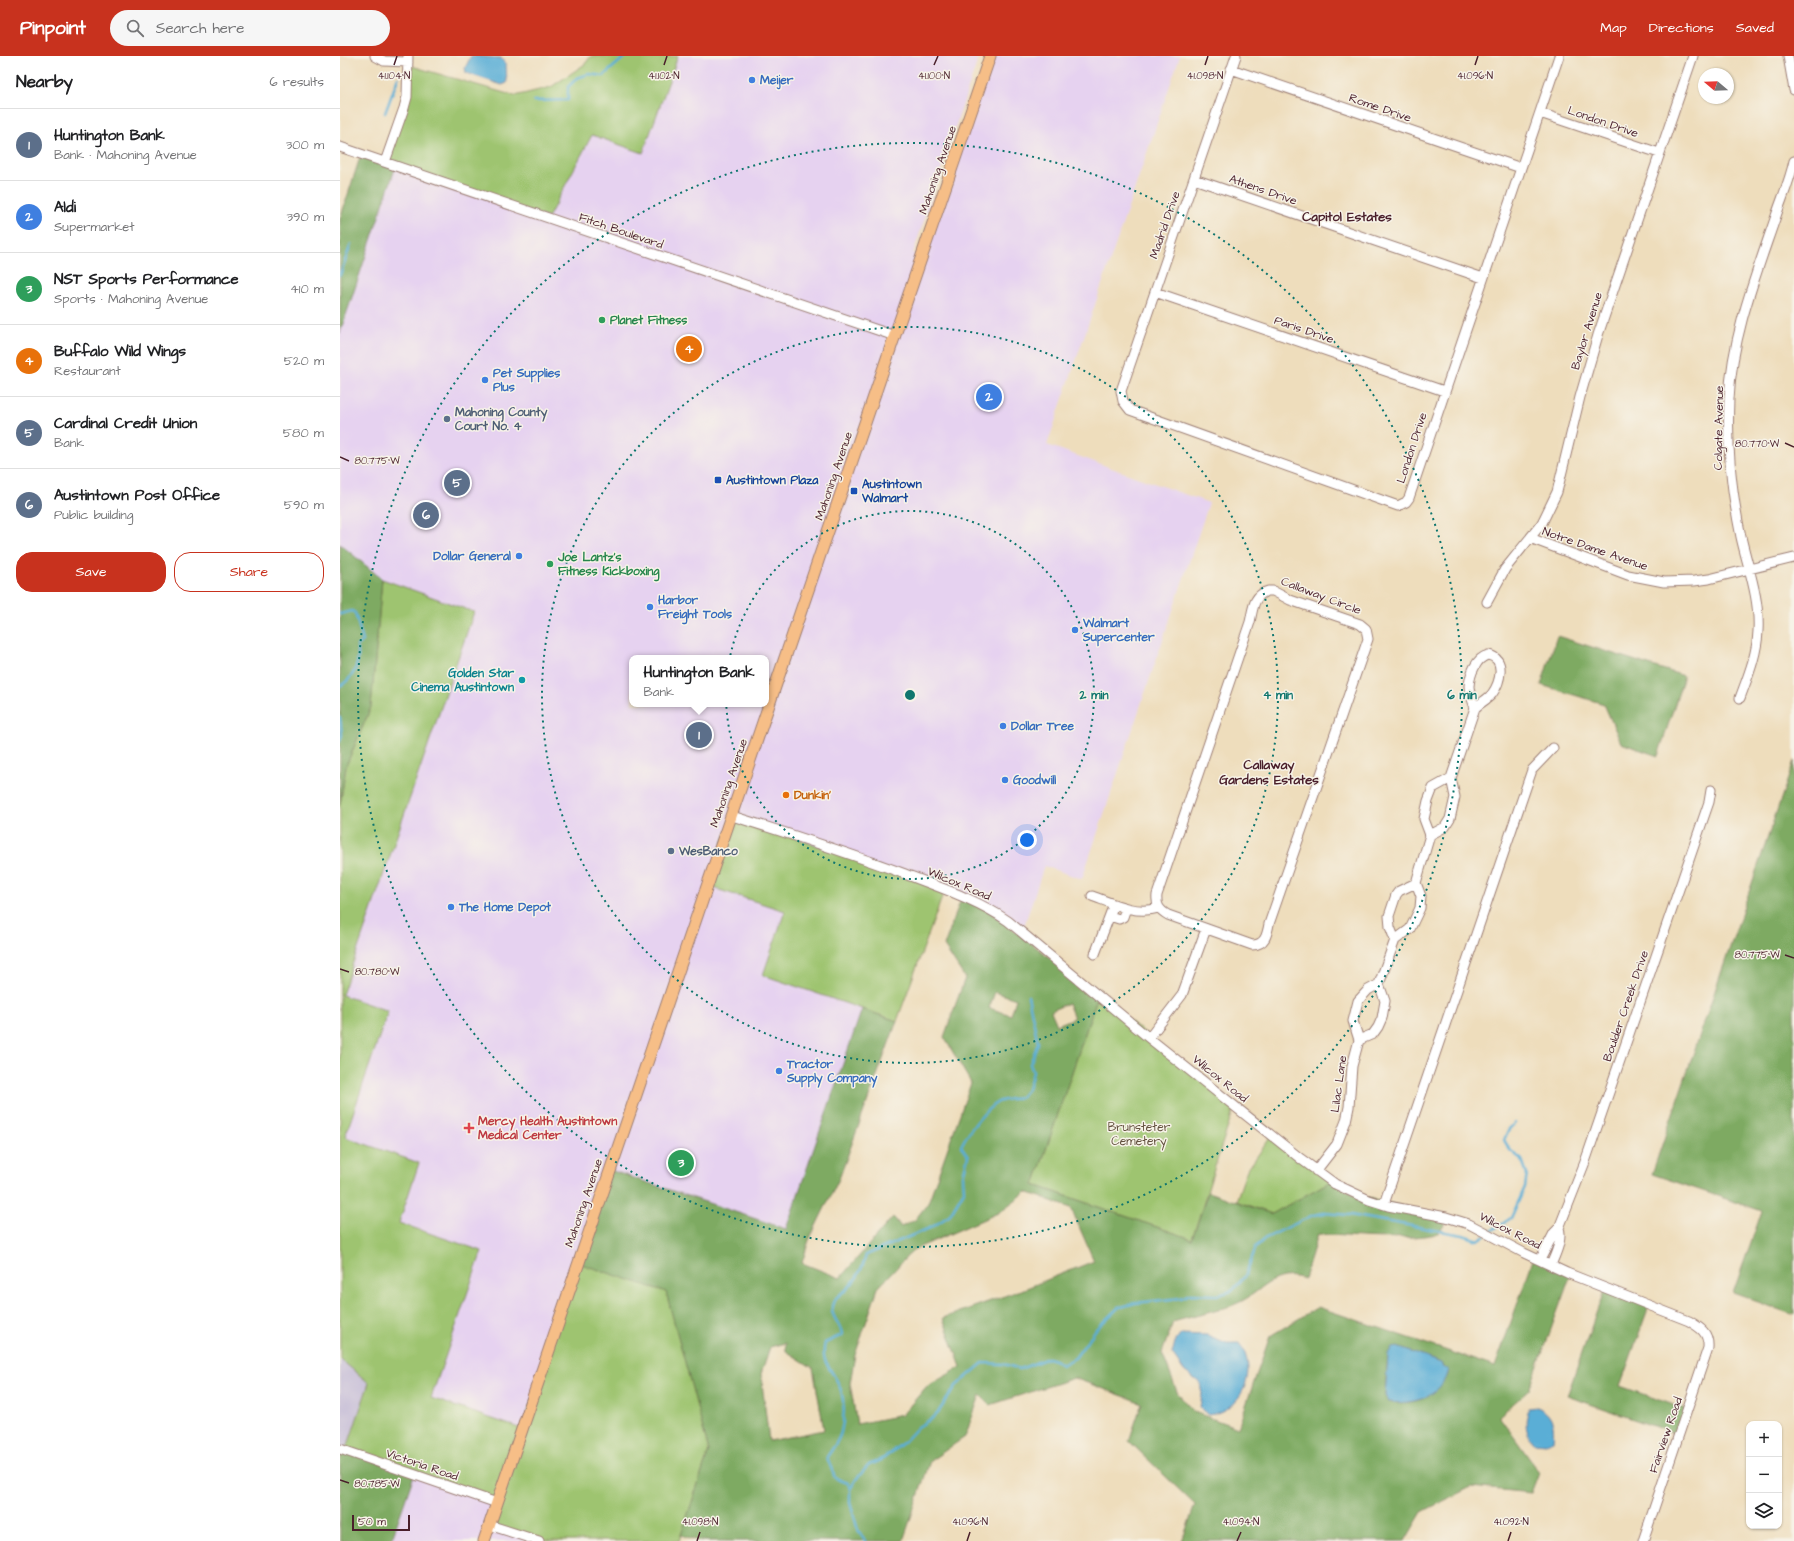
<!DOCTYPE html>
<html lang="en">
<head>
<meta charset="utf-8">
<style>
  :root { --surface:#fff; --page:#f6f6f6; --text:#202124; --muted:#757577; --line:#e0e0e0; --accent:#c8321e }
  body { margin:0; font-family:"Architects Daughter",sans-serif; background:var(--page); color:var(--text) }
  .controls { position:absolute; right:12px; bottom:12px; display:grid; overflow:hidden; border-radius:8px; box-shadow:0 1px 3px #0004 }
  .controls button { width:36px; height:36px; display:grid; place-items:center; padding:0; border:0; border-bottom:1px solid var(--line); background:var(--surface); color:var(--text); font:20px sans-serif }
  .compass { position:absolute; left:1358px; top:12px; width:36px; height:36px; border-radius:50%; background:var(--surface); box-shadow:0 1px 3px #0004; rotate:289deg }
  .scale { position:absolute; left:12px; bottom:10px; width:58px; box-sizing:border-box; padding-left:4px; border:2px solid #4a1f2b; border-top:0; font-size:11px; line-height:14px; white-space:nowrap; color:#4a1f2b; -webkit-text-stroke:3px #f7f3e8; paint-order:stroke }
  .you { position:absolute; left:687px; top:784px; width:14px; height:14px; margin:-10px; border:3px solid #fff; border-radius:50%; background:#1a73e8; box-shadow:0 0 0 6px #1a73e833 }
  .badge { display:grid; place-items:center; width:26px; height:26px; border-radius:50%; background:var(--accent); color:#fff; font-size:13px; font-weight:700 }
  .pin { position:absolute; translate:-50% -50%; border:2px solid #fff; box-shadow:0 1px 4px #0006 }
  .popup { position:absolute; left:289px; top:599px; width:140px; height:52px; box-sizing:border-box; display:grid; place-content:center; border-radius:8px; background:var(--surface); filter:drop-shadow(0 1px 3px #0005); font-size:13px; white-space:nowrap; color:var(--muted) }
  .popup b { font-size:15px; color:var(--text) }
  .popup::after { content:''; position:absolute; left:50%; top:100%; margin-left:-8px; border:8px solid transparent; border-top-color:var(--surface) }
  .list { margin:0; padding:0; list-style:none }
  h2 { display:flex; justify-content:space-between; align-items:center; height:52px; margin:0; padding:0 16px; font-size:17px }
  h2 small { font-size:13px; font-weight:400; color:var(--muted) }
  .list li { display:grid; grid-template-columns:26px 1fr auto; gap:12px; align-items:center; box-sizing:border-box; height:72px; padding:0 16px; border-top:1px solid var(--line) }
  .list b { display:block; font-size:15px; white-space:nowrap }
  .list p { margin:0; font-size:13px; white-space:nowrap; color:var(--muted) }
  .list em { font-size:13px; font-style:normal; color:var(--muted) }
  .actions { display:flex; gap:8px; padding:12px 16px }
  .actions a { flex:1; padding:9px 0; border:1px solid var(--accent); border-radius:16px; text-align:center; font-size:14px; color:var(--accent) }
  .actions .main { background:var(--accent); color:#fff }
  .icon { flex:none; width:22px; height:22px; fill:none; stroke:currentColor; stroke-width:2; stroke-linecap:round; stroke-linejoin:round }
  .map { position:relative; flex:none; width:1454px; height:1485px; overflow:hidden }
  header { display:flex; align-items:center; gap:24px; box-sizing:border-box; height:56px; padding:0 20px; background:var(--accent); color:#fff }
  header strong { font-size:19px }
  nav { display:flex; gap:22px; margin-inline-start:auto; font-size:14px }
  .search { width:280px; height:36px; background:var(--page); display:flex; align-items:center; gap:10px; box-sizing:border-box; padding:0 14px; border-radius:22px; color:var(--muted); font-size:15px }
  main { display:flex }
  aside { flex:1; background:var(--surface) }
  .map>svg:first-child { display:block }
  .built { fill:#e6d2f0; fill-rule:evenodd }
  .industrial { fill:#c8bfd8 }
  .green { fill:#9ec46f; stroke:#74724d }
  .forest { fill:#7eaa62; stroke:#646446; fill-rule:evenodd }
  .water { fill:#5aaed6; stroke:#526680 }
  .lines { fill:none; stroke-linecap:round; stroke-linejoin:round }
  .stream { stroke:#5aaed6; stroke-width:2.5 }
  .minor-casing { stroke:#9c7e74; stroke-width:11 }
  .major-casing { stroke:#9c7e74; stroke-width:13 }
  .minor { stroke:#fff; stroke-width:9 }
  .major { stroke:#f6be87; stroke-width:11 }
  .ticks { fill:none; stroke:#4a1f2b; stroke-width:1.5 }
  .ring { fill:none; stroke:#0f766e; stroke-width:2; stroke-dasharray:2 4 }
  .shop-dot { fill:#3f7fe0; stroke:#f7f3e8; stroke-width:1.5 }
  .leisure-dot { fill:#2e9e5b; stroke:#f7f3e8; stroke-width:1.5 }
  .service-dot { fill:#5c6f8a; stroke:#f7f3e8; stroke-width:1.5 }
  .transit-dot { fill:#1a4fb4; stroke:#f7f3e8; stroke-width:1.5 }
  .culture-dot { fill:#0f9aa8; stroke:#f7f3e8; stroke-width:1.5 }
  .food-dot { fill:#e8710a; stroke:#f7f3e8; stroke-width:1.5 }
  .health-dot { fill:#e0444e; stroke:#f7f3e8; stroke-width:1.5 }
  .labels { text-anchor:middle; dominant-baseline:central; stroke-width:3; stroke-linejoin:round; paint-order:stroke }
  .shop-label { font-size:12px; font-weight:bold; fill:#366cbe; stroke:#f7f3e8; text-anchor:start }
  .street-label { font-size:12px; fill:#4a1f2b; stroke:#f7f3e8 }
  .leisure-label { font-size:12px; font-weight:bold; fill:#27864d; stroke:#f7f3e8; text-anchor:start }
  .service-label { font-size:12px; font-weight:bold; fill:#4e5e75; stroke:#f7f3e8; text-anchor:start }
  .transit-label { font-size:12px; font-weight:bold; fill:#164399; stroke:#f7f3e8; text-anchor:start }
  .culture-label { font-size:12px; font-weight:bold; fill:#0d838f; stroke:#f7f3e8; text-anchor:end }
  .food-label { font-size:12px; font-weight:bold; fill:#c56008; stroke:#f7f3e8; text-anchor:start }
  .health-label { font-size:12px; font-weight:bold; fill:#be3a42; stroke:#f7f3e8; text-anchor:start }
  .park-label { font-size:12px; fill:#63513f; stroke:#f7f3e8 }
  .neighbourhood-label { font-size:13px; font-weight:bold; fill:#4a1f2b; stroke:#f7f3e8 }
  .ticks-label { font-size:10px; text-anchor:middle; fill:#4a1f2b; stroke:#f7f3e8; stroke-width:3; stroke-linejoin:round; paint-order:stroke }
  .centre { fill:#0f766e; stroke:#f7f3e8; stroke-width:2 }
  .ring-label { font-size:12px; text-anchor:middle; font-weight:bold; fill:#0f766e; stroke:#f7f3e8; stroke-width:3; stroke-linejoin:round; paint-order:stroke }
</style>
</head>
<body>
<header>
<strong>Pinpoint</strong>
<div class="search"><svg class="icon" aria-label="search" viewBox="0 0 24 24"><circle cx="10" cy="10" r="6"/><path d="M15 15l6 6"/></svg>Search here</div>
<nav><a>Map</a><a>Directions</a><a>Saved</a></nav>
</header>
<main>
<aside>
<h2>Nearby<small>6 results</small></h2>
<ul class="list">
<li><span class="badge" style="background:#5c6f8a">1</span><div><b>Huntington Bank</b><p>Bank · Mahoning Avenue</p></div><em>300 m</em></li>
<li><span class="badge" style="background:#3f7fe0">2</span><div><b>Aldi</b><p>Supermarket</p></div><em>390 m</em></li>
<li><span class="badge" style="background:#2e9e5b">3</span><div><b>NST Sports Performance</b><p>Sports · Mahoning Avenue</p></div><em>410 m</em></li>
<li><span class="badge" style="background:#e8710a">4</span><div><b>Buffalo Wild Wings</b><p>Restaurant</p></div><em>520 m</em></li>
<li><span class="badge" style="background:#5c6f8a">5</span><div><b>Cardinal Credit Union</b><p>Bank</p></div><em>580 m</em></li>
<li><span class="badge" style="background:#5c6f8a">6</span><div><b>Austintown Post Office</b><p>Public building</p></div><em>590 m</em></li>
</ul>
<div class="actions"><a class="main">Save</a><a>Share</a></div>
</aside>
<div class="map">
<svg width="1454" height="1485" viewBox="0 0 1454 1485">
  <rect width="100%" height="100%" fill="#f7f3e8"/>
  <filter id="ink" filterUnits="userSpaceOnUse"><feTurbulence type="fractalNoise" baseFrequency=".025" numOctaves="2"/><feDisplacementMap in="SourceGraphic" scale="8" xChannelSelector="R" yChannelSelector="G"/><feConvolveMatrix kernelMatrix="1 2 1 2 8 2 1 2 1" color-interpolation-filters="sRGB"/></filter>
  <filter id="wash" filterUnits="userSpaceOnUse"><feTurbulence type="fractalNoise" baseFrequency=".012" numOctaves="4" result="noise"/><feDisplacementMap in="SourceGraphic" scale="16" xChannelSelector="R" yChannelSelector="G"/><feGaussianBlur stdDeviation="0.9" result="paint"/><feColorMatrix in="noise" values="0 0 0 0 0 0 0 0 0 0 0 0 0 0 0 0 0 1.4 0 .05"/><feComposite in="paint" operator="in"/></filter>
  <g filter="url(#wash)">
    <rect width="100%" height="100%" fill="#eeddbc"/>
    <path class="built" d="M338 0H639L573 197 582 201 650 0H840L707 389 869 447 742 823 704 810 682 876 605 833 445 855 423 919 557 965 499 1123 471 1181 270 1114 157 1447 199 1485H51L74 1419 59 1167 79 1107 5 1081 48 956 2 939 134 556 42 523 0 488V277L56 110 208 162 252 79 303 97ZM292 602H426V648H292Z"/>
    <path class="industrial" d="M0 1303 29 1327 6 1395 0 1393Z"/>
    <path class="green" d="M251 0H338L303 97 252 79 208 162 45 106 64 52 68 9 175 40 211 31 245 8Z
      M42 523 134 556 2 939 48 955 5 1081 79 1107 59 1167 142 1195 91 1342 182 1373 238 1207 326 1235 369 1395 339 1485H199L149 1469 157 1448 6 1395 29 1327 0 1303V749L6 710 31 651Z
      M392 760 605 833 557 965 423 919 445 855 367 830Z
      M758 939 895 1050C879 1094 867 1139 852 1183L694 1129Z
      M932 1079 991 1125 932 1158 896 1145 906 1116Z"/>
    <path class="forest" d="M21 98 56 110 0 277V163Z
      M0 488 42 523 31 651 6 710 0 749Z
      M1217 580 1344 620 1318 700 1281 687 1264 648 1201 629Z
      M1454 705V1259L1393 1237 1422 1155 1312 1118Z
      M622 840 639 847 758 939 694 1129 852 1183 868 1136 932 1158 991 1125 1013 1138 1109 1162 1098 1178C1058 1185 1018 1181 978 1178L964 1223C933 1213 922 1236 898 1247 880 1255 853 1260 833 1266L822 1297 838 1338 854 1356 898 1372 930 1280 978 1251 1155 1311 1194 1201 1231 1218 1189 1334 1159 1360 1199 1416 1191 1437 1131 1431 1082 1456 1065 1485H842L855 1449 789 1385 802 1347 734 1322 650 1349 640 1339 625 1381 590 1405 563 1485H359L341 1479 369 1395 326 1236 238 1207 270 1114 446 1173 522 953 557 965 499 1123 469 1184 462 1207 500 1222 553 1161 556 1164 561 1171 575 1164 588 1147 631 1027 604 981 625 922 604 890ZM655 936 676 943 671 959 649 952ZM728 947 734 962 717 969 711 955ZM686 1136 731 1152 754 1205 684 1233 603 1262 621 1311 586 1331 562 1359 517 1368 510 1327 515 1299 538 1232 573 1194 658 1157ZM445 1287 446 1295 473 1312 484 1374 429 1385 421 1318 430 1291ZM1057 1291 1102 1307 1107 1318C1095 1342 1076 1349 1049 1346L1045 1340 1048 1299Z
      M1265 1232 1309 1250 1280 1330 1348 1354 1339 1379 1227 1340Z
      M0 1393 74 1419 51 1485H0Z"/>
    <path class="water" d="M131 0 161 2 166 9 167 27 162 29 126 17 125 12Z
      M841 1278 867 1279 887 1287H899C920 1315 902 1355 868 1359L860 1352 862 1338 860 1327 844 1315 832 1298 835 1286Z
      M1057 1291 1102 1307 1104 1312 1108 1313C1103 1341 1073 1349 1049 1346L1045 1340 1048 1299 1052 1292Z
      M1197 1351C1212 1357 1215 1369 1213 1384L1206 1388 1194 1387C1184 1374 1185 1367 1189 1352Z"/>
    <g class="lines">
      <path class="stream" d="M194 45 228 44V31L237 22 249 18 263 20 286 0
        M45 57 58 22
        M0 219 11 188
        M0 558 12 555 15 557 23 585 17 590C21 606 14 622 0 630
        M0 661 2 679 0 685
        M1150 1176 1171 1162 1185 1131 1187 1118 1182 1104 1170 1094 1164 1084 1169 1073 1175 1067
        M510 1433 508 1427 495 1422 487 1401C492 1393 499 1385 501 1376 505 1362 505 1341 498 1327 491 1312 480 1306 485 1287L502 1279C502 1268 488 1259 493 1247 495 1241 501 1238 506 1234 516 1225 523 1211 526 1199L592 1171 609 1160 624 1135 623 1120 628 1100 621 1090C628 1076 644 1054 658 1046 664 1043 674 1043 680 1042L688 1033 693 1016 690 1008 698 987 688 940
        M525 1485 518 1474 510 1447V1433L517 1422 529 1409 544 1402 564 1386 578 1371 591 1363 599 1355 616 1330 643 1307 664 1308 680 1313 708 1302 715 1304 722 1309 735 1302 757 1272 778 1252 795 1247 841 1242 850 1238 877 1239 892 1235 905 1220 916 1191 924 1183 973 1159 984 1157 1010 1159 1123 1179 1138 1184 1145 1180"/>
    </g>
  </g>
  <g filter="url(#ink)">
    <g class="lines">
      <g class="minor-casing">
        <path id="minor" d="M35 0 44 5 68 6
          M896 0 781 335 783 345 790 354 1058 450 1066 446 1069 442 1219 0
          M1448 0 1454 34
          M891 13 1181 112
          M1200 57 1319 97
          M0 91 555 280
          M45 106 64 52 67 41 68 0
          M854 123 1143 222
          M815 236 1104 335
          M1190 482 1288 519 1324 526 1354 525 1369 523 1454 502
          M928 535H933L950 544 1020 568 1026 573 1028 583 929 868C927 879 925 889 912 889L828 859C819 854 816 849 817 839L910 566C913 553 913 539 928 535Z
          M1147 546 1165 513 1202 467 1217 436 1240 341 1258 279 1353 0
          M1148 599C1167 602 1160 627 1152 638 1148 643 1140 647 1135 652 1133 645 1129 637 1129 630 1130 618 1136 602 1148 599Z
          M1400 642C1408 620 1417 599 1418 575 1420 543 1408 512 1401 481 1391 432 1387 393 1389 343 1392 279 1416 219 1436 160 1442 142 1450 124 1454 105
          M392 760C450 778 508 797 565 818 601 832 636 843 668 865L809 982 961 1103 995 1128 1029 1144 1048 1150 1106 1161 1129 1168 1184 1197 1227 1217 1349 1265C1361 1272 1369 1277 1368 1292L1303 1485
          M1090 779 1105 771 1110 763 1115 741 1111 722 1135 652
          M752 840C774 848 795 859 819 852
          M770 860 779 863 783 861 786 852
          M1055 884 1050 871 1049 860 1056 839 1059 835 1076 827
          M755 898 774 848
          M809 982 842 939 866 873
          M1019 984 1033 978 1038 971 1042 962 1045 945 1039 928 1055 884 1070 873 1080 852 1081 840 1076 827 1090 779 1084 763 1088 745 1093 732 1111 722
          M976 1115 997 1088 1006 1065 1009 1051 1012 1010 1019 984 1013 965 1018 945 1028 934 1039 928
          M1044 1148 1192 714 1213 692
          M1200 1204 1214 1177 1219 1172 1245 1106 1369 746 1371 734
          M1211 1209C1215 1199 1223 1183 1219 1172
          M0 1393 157 1447
          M149 1469 199 1485"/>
      </g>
      <g class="major-casing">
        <path id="major" d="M144 1485 650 0"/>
      </g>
      <use href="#minor" class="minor"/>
      <use href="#major" class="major"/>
    </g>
  </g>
  <path class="ticks" d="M54 9 57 0M324 9 327 0M594 9 598 0M865 9 868 0M1135 9 1138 0M1445 387 1454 391M0 401 9 405M1445 899 1454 902M0 913 9 916M0 1424 9 1427M357 1485 360 1476M627 1485 630 1476M897 1485 901 1476M1168 1485 1171 1476"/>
  <g class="ring">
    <circle cx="570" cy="639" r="184"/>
    <circle cx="570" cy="639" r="368"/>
    <circle cx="570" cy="639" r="552"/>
  </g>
  <g class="shop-dot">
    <circle cx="412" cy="24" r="4"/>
    <circle cx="145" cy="324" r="4"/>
    <circle cx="179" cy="500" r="4"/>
    <circle cx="310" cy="551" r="4"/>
    <circle cx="735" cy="574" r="4"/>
    <circle cx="663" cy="670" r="4"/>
    <circle cx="665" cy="724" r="4"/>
    <circle cx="111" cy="851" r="4"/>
    <circle cx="439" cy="1015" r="4"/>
  </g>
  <g class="leisure-dot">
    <circle cx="262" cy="264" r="4"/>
    <circle cx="210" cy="508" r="4"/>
  </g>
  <g class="service-dot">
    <circle cx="107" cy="363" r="4"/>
    <circle cx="331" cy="795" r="4"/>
  </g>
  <g class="transit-dot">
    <rect x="374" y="420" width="8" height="8" rx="2"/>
    <rect x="510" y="431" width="8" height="8" rx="2"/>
  </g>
  <circle class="culture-dot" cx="182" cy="624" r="4"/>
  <circle class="food-dot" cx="446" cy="739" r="4"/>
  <path class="health-dot" d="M127 1066h4v4h4v4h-4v4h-4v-4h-4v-4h4z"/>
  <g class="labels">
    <g class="shop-label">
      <text x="420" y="24">Meijer</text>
      <text x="153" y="317">Pet Supplies<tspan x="153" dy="14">Plus</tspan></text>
      <text x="171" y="500" text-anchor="end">Dollar General</text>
      <text x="318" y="544">Harbor<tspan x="318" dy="14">Freight Tools</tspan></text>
      <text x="743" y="567">Walmart<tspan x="743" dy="14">Supercenter</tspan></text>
      <text x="671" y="670">Dollar Tree</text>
      <text x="673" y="724">Goodwill</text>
      <text x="119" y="851">The Home Depot</text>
      <text x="447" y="1008">Tractor<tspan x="447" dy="14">Supply Company</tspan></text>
    </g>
    <g class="street-label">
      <text transform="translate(1040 52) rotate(19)">Rome Drive</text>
      <text transform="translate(1263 66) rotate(19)">London Drive</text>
      <text transform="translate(598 114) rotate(-71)">Mahoning Avenue</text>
      <text transform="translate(923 134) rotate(19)">Athens Drive</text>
      <text transform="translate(825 169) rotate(-71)">Madrid Drive</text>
      <text transform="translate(281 175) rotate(19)">Fitch Boulevard</text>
      <text transform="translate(964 274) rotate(19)">Paris Drive</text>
      <text transform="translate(1247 275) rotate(-73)">Baylor Avenue</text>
      <text transform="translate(1379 372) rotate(-89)">Colgate Avenue</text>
      <text transform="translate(1072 392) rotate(-72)">London Drive</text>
      <text transform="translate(494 420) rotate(-71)">Mahoning Avenue</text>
      <text transform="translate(1255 493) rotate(19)">Notre Dame Avenue</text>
      <text transform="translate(981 540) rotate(21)">Callaway Circle</text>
      <text transform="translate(389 727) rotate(-71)">Mahoning Avenue</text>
      <text transform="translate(619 828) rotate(23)">Wilcox Road</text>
      <text transform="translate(1286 950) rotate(-71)">Boulder Creek Drive</text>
      <text transform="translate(880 1023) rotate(39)">Wilcox Road</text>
      <text transform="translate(999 1028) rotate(-82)">Lilac Lane</text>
      <text transform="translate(244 1147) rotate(-71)">Mahoning Avenue</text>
      <text transform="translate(1170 1175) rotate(27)">Wilcox Road</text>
      <text transform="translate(1326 1379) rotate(-71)">Fairview Road</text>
      <text transform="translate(82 1409) rotate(19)">Victoria Road</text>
    </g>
    <g class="leisure-label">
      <text x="270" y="264">Planet Fitness</text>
      <text x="218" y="501">Joe Lantz's<tspan x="218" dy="14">Fitness Kickboxing</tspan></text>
    </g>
    <g class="service-label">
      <text x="115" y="356">Mahoning County<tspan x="115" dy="14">Court No. 4</tspan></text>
      <text x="339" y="795">WesBanco</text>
    </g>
    <g class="transit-label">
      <text x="386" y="424">Austintown Plaza</text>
      <text x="522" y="428">Austintown<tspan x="522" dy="14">Walmart</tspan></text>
    </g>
    <g class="culture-label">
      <text x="174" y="617">Golden Star<tspan x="174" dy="14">Cinema Austintown</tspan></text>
    </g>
    <g class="food-label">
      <text x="454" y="739">Dunkin'</text>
    </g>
    <g class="health-label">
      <text x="138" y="1065">Mercy Health Austintown<tspan x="138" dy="14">Medical Center</tspan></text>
    </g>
    <g class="park-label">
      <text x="799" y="1071">Brunsteter<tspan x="799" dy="14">Cemetery</tspan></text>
    </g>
    <g class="neighbourhood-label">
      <text x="1007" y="161">Capitol Estates</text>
      <text x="929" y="709">Callaway<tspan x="929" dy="15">Gardens Estates</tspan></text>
    </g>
  </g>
  <g class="ticks-label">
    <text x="54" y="23">41.104°N</text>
    <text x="324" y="23">41.102°N</text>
    <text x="594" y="23">41.100°N</text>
    <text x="865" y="23">41.098°N</text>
    <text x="1135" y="23">41.096°N</text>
    <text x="1417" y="391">80.770°W</text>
    <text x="37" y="408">80.775°W</text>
    <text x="1417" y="902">80.775°W</text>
    <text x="37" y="919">80.780°W</text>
    <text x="37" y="1431">80.785°W</text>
    <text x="360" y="1469">41.098°N</text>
    <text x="630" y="1469">41.096°N</text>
    <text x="901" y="1469">41.094°N</text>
    <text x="1171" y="1469">41.092°N</text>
  </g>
  <circle cx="570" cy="639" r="6" class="centre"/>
  <g class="ring-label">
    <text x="754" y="643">2 min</text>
    <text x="938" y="643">4 min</text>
    <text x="1122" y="643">6 min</text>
  </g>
</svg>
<div class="controls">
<button>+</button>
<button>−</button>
<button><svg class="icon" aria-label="layers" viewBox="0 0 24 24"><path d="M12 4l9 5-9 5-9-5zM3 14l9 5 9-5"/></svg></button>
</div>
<svg class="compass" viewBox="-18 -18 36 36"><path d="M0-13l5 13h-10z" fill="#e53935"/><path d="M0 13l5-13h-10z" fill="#757577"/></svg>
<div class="scale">50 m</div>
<div class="you"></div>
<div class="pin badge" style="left:359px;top:679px;background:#5c6f8a">1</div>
<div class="popup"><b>Huntington Bank</b>Bank</div>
<div class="pin badge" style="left:649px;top:341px;background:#3f7fe0">2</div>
<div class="pin badge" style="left:341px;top:1107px;background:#2e9e5b">3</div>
<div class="pin badge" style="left:349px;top:293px;background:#e8710a">4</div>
<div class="pin badge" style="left:117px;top:427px;background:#5c6f8a">5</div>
<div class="pin badge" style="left:86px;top:459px;background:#5c6f8a">6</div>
</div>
</main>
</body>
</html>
